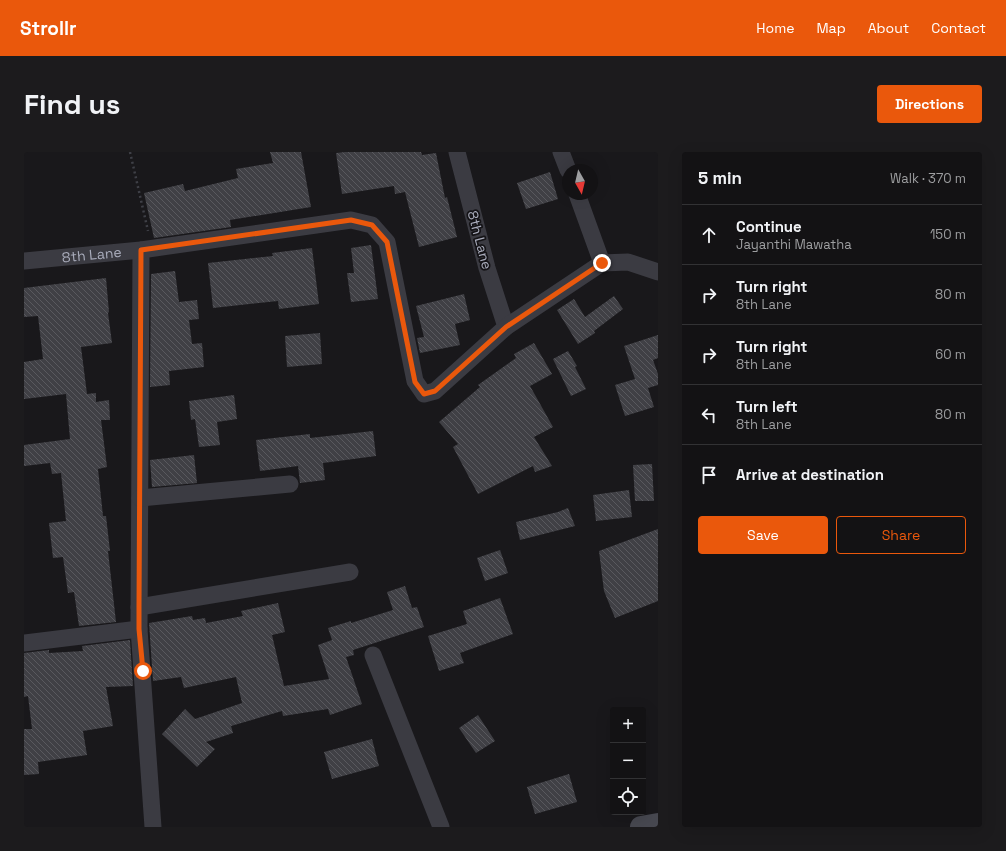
<!DOCTYPE html>
<html lang="en">
<head>
<meta charset="utf-8">
<style>
  :root { --surface:#131214; --page:#1c1b1d; --text:#f1f3f6; --muted:#9d9ea0; --line:#323234; --accent:#ea580c }
  body { margin:0; font-family:"Space Grotesk",sans-serif; background:var(--page); color:var(--text) }
  .controls { position:absolute; right:12px; bottom:12px; display:grid; overflow:hidden; border-radius:4px; box-shadow:0 4px 16px #0002 }
  .controls button { width:36px; height:36px; display:grid; place-items:center; padding:0; border:0; border-bottom:1px solid var(--line); background:var(--surface); color:var(--text); font:20px sans-serif }
  .compass { position:absolute; left:538px; top:12px; width:36px; height:36px; border-radius:50%; background:var(--surface); box-shadow:0 4px 16px #0002; rotate:172deg }
  .stop { position:absolute; width:12px; height:12px; margin:-9px; border:3px solid #ea580c; border-radius:50%; background:#fff }
  .stop.end { background:#ea580c; border-color:#fff; box-shadow:0 1px 4px #0008 }
  .list { margin:0; padding:0; list-style:none }
  h2 { display:flex; justify-content:space-between; align-items:center; height:52px; margin:0; padding:0 16px; font-size:17px }
  h2 small { font-size:13px; font-weight:400; color:var(--muted) }
  .list li { display:grid; grid-template-columns:26px 1fr auto; gap:12px; align-items:center; box-sizing:border-box; height:60px; padding:0 16px; border-top:1px solid var(--line) }
  .list b { display:block; font-size:15px; white-space:nowrap }
  .list p { margin:0; font-size:13px; white-space:nowrap; color:var(--muted) }
  .list em { font-size:13px; font-style:normal; color:var(--muted) }
  .actions { display:flex; gap:8px; padding:12px 16px }
  .actions a { flex:1; padding:9px 0; border:1px solid var(--accent); border-radius:4px; text-align:center; font-size:14px; color:var(--accent) }
  .actions .main { background:var(--accent); color:#fff }
  .icon { flex:none; width:22px; height:22px; fill:none; stroke:currentColor; stroke-width:2; stroke-linecap:round; stroke-linejoin:round }
  .map { position:relative; flex:none; width:634px; height:675px; overflow:hidden; border-radius:4px }
  header { display:flex; align-items:center; gap:24px; box-sizing:border-box; height:56px; padding:0 20px; background:var(--accent); color:#fff }
  header strong { font-size:19px }
  nav { display:flex; gap:22px; margin-inline-start:auto; font-size:14px }
  .intro { display:flex; align-items:center; justify-content:space-between; box-sizing:border-box; height:96px; padding:0 24px }
  h1 { margin:0; font-size:28px }
  .button { padding:10px 18px; border-radius:4px; background:var(--accent); color:#fff; font-size:14px; font-weight:700 }
  main { display:flex; gap:24px; padding:0 24px }
  aside { flex:1; background:var(--surface); border-radius:4px; box-shadow:0 4px 16px #0002 }
  .map>svg:first-child { display:block }
  .building { fill:url(#building-back-hatch) }
  .lines { fill:none; stroke-linecap:round; stroke-linejoin:round }
  .path { stroke:#3f4047; stroke-width:2.5; stroke-dasharray:2 3; stroke-linecap:butt }
  .street { stroke:#3b3b42; stroke-width:17 }
  .secondary { stroke:#474850; stroke-width:22 }
  .route { stroke:#ea580c; stroke-width:5 }
  .labels { text-anchor:middle; dominant-baseline:central; stroke-width:3.5; stroke-linejoin:round; paint-order:stroke }
  .street-label { font-size:14px; fill:#a9acbb; stroke:#141316 }
</style>
</head>
<body>
<header>
<strong>Strollr</strong>
<nav><a>Home</a><a>Map</a><a>About</a><a>Contact</a></nav>
</header>
<div class="intro"><h1>Find us</h1><a class="button">Directions</a></div>
<main>
<div class="map">
<svg width="634" height="675" viewBox="0 0 634 675">
  <defs>
    <pattern id="building-back-hatch" width="6" height="6" patternUnits="userSpaceOnUse"><rect width="6" height="6" fill="#404045"/><path d="M-1 5l2 2M0 0l6 6M5-1l2 2" fill="none" stroke="#59595e"/></pattern>
  </defs>
  <rect width="100%" height="100%" fill="#19181b"/>
  <path class="building" d="M246 0H277L287 55 206 68 207 75 130 86 120 41 159 32 161 39 214 26 212 17 249 11Z
    M321 0H397L398 3 412 1 421 46 423 45 433 85 395 95 381 40 371 42 370 34 318 42 312 1Z
    M526 20 534 47 502 57 493 31Z
    M347 93 354 147 327 150 323 121H330L327 96Z
    M288 96 295 152 255 157 254 149 189 156 184 111 249 104 248 101Z
    M151 119 155 150 173 148 175 167 165 168 168 192 178 191 180 215 145 219 146 233 126 235 127 122Z
    M82 126 85 160 84 161 88 191 57 195 63 242 72 241V250L85 248 86 268H77L83 315 74 317 79 364H82L86 399H84L92 470 55 474 50 440 44 441 39 405 29 406 25 371 42 369 37 321 28 322 26 311 0 314V293L46 287 42 242 0 247V210L19 207 14 164 0 165V136Z
    M440 142 446 168 431 172 436 193 396 201 393 186 400 185 392 154Z
    M590 144 599 157 570 179 571 181 554 192 533 158 550 147 561 165Z
    M296 181 298 212 263 215 261 184Z
    M634 183V206L629 208 634 222V233L624 236 630 255 601 264 591 233 611 227 600 194Z
    M510 191 528 222 506 234 529 275 510 285 528 314 511 320 509 314 454 342 429 295 434 292 415 270 456 235 454 233 492 206 490 202Z
    M544 199 553 214 551 215 562 237 547 244 529 207Z
    M210 243 213 267 193 270 196 293 175 295 171 267 167 268 165 249Z
    M349 279 352 304 299 311 301 328 276 331 274 314 236 319 232 288 286 282V286Z
    M170 303 173 331 128 335 126 308Z
    M628 312 630 349H611L609 313Z
    M605 338 608 365 572 369 569 343Z
    M544 356 551 374 496 388 492 370 534 360Z
    M634 377V449L591 466 580 439 575 399Z
    M476 398 484 421 461 429 453 406Z
    M381 434 388 456 393 455 400 475 329 498 330 503 322 505 338 552 306 563 304 557 259 564 258 559 207 574 209 581 182 590 191 597 173 615 138 582 161 557 171 567 218 551 212 525 160 536 157 525 129 529 125 471 168 464 169 468 181 466 182 471 219 464 217 459 254 451 261 480 248 483 260 534 305 527 294 493 308 488 304 476 327 469V471L369 458 363 440Z
    M476 446 489 482 436 501 440 511 415 519 404 484 443 472 439 459Z
    M106 488 109 534 82 535 89 574 59 579 63 603 14 610 15 622 0 623V577H8L4 544 0 545V501L25 498V501L59 499 58 494Z
    M454 563 471 589 452 601 435 576Z
    M348 587 355 614 308 627 300 600Z
    M545 622 553 650 511 662 503 635Z"/>
  <g class="lines">
    <path class="path" d="M106 0 124 79"/>
    <g class="street">
      <path d="M537 0 544 18"/>
      <path d="M117 98 115 477 129 675"/>
      <path id="s1" d="M0 109 117 98 327 68 348 73 363 90 391 229 400 242 411 239 482 175 463 116 433 0"/>
      <path d="M578 111 604 110 634 120"/>
      <path d="M482 175 578 111 553 42"/>
      <path d="M116 346 266 332"/>
      <path d="M115 455 326 420"/>
      <path d="M0 491 115 477"/>
      <path d="M349 503 417 675"/>
    </g>
    <path class="secondary" d="M617 675 634 672"/>
  </g>
  <g class="lines">
    <path class="route" d="M119 519 115 477V455L117 98 327 68 348 73 363 90 391 230 400 242 411 239 482 175 578 111"/>
  </g>
  <g class="labels">
    <g class="street-label">
      <text transform="translate(456 88) rotate(75)">8th Lane</text>
      <text stroke="none"><textPath href="#s1" startOffset="68">8th Lane</textPath></text>
    </g>
  </g>
</svg>
<div class="controls">
<button>+</button>
<button>−</button>
<button><svg class="icon" aria-label="locate" viewBox="0 0 24 24"><circle cx="12" cy="12" r="6"/><path d="M12 2v4M12 18v4M2 12h4M18 12h4"/></svg></button>
</div>
<svg class="compass" viewBox="-18 -18 36 36"><path d="M0-13l5 13h-10z" fill="#e53935"/><path d="M0 13l5-13h-10z" fill="#9d9ea0"/></svg>
<div class="stop" style="left:119px;top:519px"></div>
<div class="stop end" style="left:578px;top:111px"></div>
</div>
<aside>
<h2>5 min<small>Walk · 370 m</small></h2>
<ul class="list">
<li><svg class="icon" aria-label="ahead" viewBox="0 0 24 24"><path d="M12 20V5M6 11l6-6 6 6"/></svg><div><b>Continue</b><p>Jayanthi Mawatha</p></div><em>150 m</em></li>
<li><svg class="icon" aria-label="right" viewBox="0 0 24 24"><path d="M7 20v-9h11M14 6l5 5-5 5"/></svg><div><b>Turn right</b><p>8th Lane</p></div><em>80 m</em></li>
<li><svg class="icon" aria-label="right" viewBox="0 0 24 24"><path d="M7 20v-9h11M14 6l5 5-5 5"/></svg><div><b>Turn right</b><p>8th Lane</p></div><em>60 m</em></li>
<li><svg class="icon" aria-label="left" viewBox="0 0 24 24"><path d="M17 20v-9H6M10 6l-5 5 5 5"/></svg><div><b>Turn left</b><p>8th Lane</p></div><em>80 m</em></li>
<li><svg class="icon" aria-label="arrive" viewBox="0 0 24 24"><path d="M6 21V4h12l-3 4 3 4H6"/></svg><div><b>Arrive at destination</b></div></li>
</ul>
<div class="actions"><a class="main">Save</a><a>Share</a></div>
</aside>
</main>
</body>
</html>
